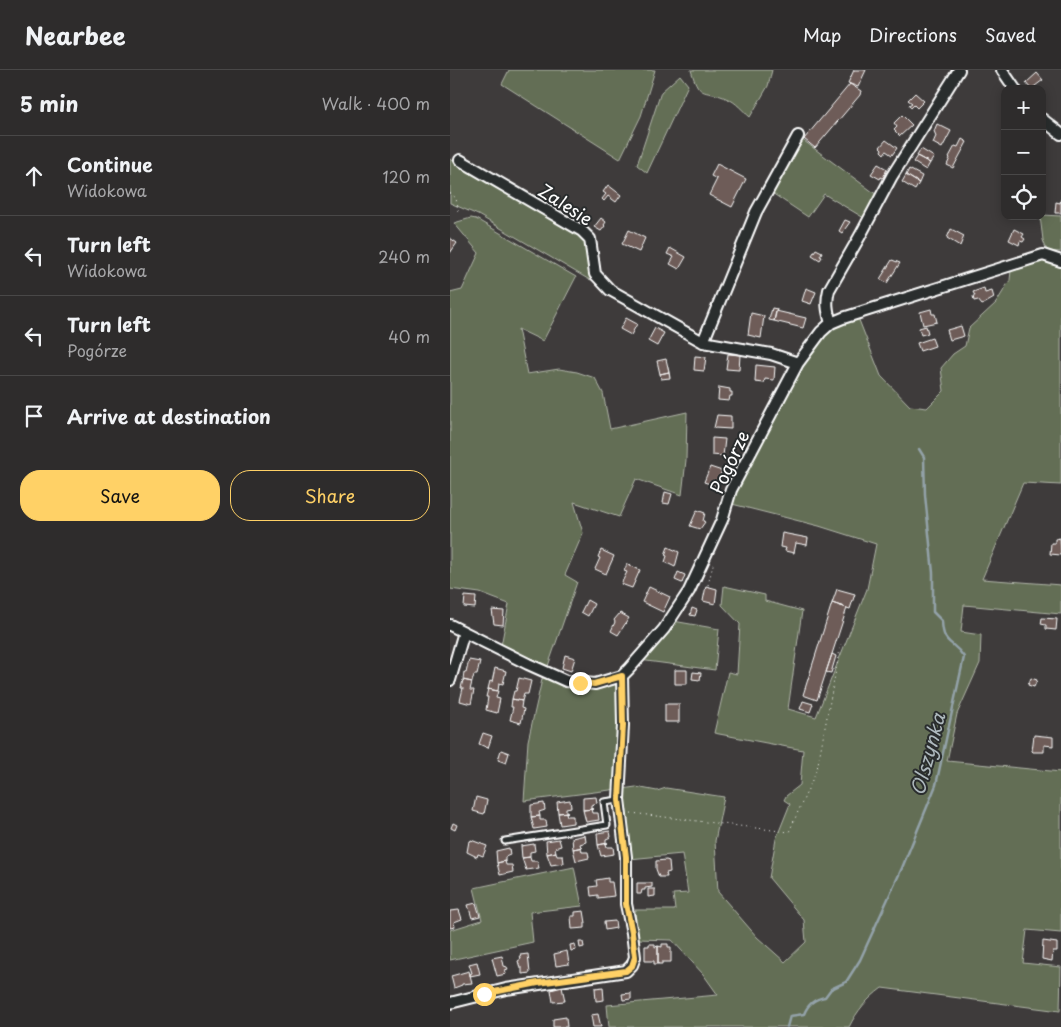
<!DOCTYPE html>
<html lang="en">
<head>
<meta charset="utf-8">
<style>
  :root { --surface:#2e2c2c; --page:#3a3838; --text:#f1f3f6; --muted:#a7a7a9; --line:#494848; --accent:#ffd166 }
  body { margin:0; font-family:"Playpen Sans",sans-serif; background:var(--page); color:var(--text) }
  .controls { position:absolute; right:15px; top:15px; display:grid; overflow:hidden; border-radius:10px; box-shadow:0 2px 12px #0003 }
  .controls button { width:45px; height:45px; display:grid; place-items:center; padding:0; border:0; border-bottom:1px solid var(--line); background:var(--surface); color:var(--text); font:25px sans-serif }
  .stop { position:absolute; width:15px; height:15px; margin:-11px; border:4px solid #ffd166; border-radius:50%; background:#fff }
  .stop.end { background:#ffd166; border-color:#fff; box-shadow:0 1px 5px #0008 }
  .list { margin:0; padding:0; list-style:none }
  h2 { display:flex; justify-content:space-between; align-items:center; height:65px; margin:0; padding:0 20px; font-size:21px }
  h2 small { font-size:16px; font-weight:400; color:var(--muted) }
  .list li { display:grid; grid-template-columns:32px 1fr auto; gap:15px; align-items:center; box-sizing:border-box; height:80px; padding:0 20px; border-top:1px solid var(--line) }
  .list b { display:block; font-size:19px; white-space:nowrap }
  .list p { margin:0; font-size:16px; white-space:nowrap; color:var(--muted) }
  .list em { font-size:16px; font-style:normal; color:var(--muted) }
  .actions { display:flex; gap:10px; padding:15px 20px }
  .actions a { flex:1; padding:11px 0; border:1px solid var(--accent); border-radius:20px; text-align:center; font-size:18px; color:var(--accent) }
  .actions .main { background:var(--accent); color:#111 }
  .icon { flex:none; width:28px; height:28px; fill:none; stroke:currentColor; stroke-width:2; stroke-linecap:round; stroke-linejoin:round }
  .map { position:relative; flex:none; width:611px; height:957px; overflow:hidden }
  header { display:flex; align-items:center; gap:30px; box-sizing:border-box; height:70px; padding:0 25px; background:var(--surface); border-bottom:1px solid var(--line) }
  header strong { font-size:24px }
  nav { display:flex; gap:28px; margin-inline-start:auto; font-size:18px }
  main { display:flex }
  aside { flex:1; background:var(--surface) }
  .map>svg:first-child { display:block }
  .green { fill:#636e54; stroke:#b1b6aa }
  .lines { fill:none; stroke-linecap:round; stroke-linejoin:round }
  .stream { stroke:#93a2a9; stroke-width:2.5 }
  .building { fill:#6e5c58; stroke:#fff }
  .lane-casing { stroke:#fff; stroke-width:9 }
  .street-casing { stroke:#fff; stroke-width:14 }
  .path { stroke:#fff; stroke-width:1; stroke-dasharray:1 4; stroke-linecap:butt }
  .lane { stroke:#2a2d2e; stroke-width:5 }
  .street { stroke:#2a2d2e; stroke-width:10 }
  .route { stroke:#ffd166; stroke-width:6 }
  .labels { text-anchor:middle; dominant-baseline:central; stroke-width:4; stroke-linejoin:round; paint-order:stroke }
  .street-label { font-size:18px; fill:#fff; stroke:#2a2d2e }
  .water-label { font-size:19px; font-style:italic; fill:#aeb9be; stroke:#2a2d2e }
</style>
</head>
<body>
<header>
<strong>Nearbee</strong>
<nav><a>Map</a><a>Directions</a><a>Saved</a></nav>
</header>
<main>
<aside>
<h2>5 min<small>Walk · 400 m</small></h2>
<ul class="list">
<li><svg class="icon" aria-label="ahead" viewBox="0 0 24 24"><path d="M12 20V5M6 11l6-6 6 6"/></svg><div><b>Continue</b><p>Widokowa</p></div><em>120 m</em></li>
<li><svg class="icon" aria-label="left" viewBox="0 0 24 24"><path d="M17 20v-9H6M10 6l-5 5 5 5"/></svg><div><b>Turn left</b><p>Widokowa</p></div><em>240 m</em></li>
<li><svg class="icon" aria-label="left" viewBox="0 0 24 24"><path d="M17 20v-9H6M10 6l-5 5 5 5"/></svg><div><b>Turn left</b><p>Pogórze</p></div><em>40 m</em></li>
<li><svg class="icon" aria-label="arrive" viewBox="0 0 24 24"><path d="M6 21V4h12l-3 4 3 4H6"/></svg><div><b>Arrive at destination</b></div></li>
</ul>
<div class="actions"><a class="main">Save</a><a>Share</a></div>
</aside>
<div class="map">
<svg width="611" height="957" viewBox="0 0 611 957">
  <rect width="100%" height="100%" fill="#3e3b3b"/>
  <filter id="ink" filterUnits="userSpaceOnUse"><feTurbulence type="fractalNoise" baseFrequency=".02" numOctaves="2"/><feDisplacementMap in="SourceGraphic" scale="10" xChannelSelector="R" yChannelSelector="G"/><feConvolveMatrix kernelMatrix="1 2 1 2 8 2 1 2 1" color-interpolation-filters="sRGB"/></filter>
  <g filter="url(#ink)">
    <path class="green" d="M59 0H205L191 46 170 89 52 14Z
      M241 0H322L318 16 300 47C293 41 286 32 278 29 255 18 250 31 241 0Z
      M230 5 238 15 197 103 187 95 211 22Z
      M350 68 427 125 414 148 374 124 358 147 322 123Z
      M0 89 88 137 138 170 146 211 138 209 28 145 0 133Z
      M592 145 611 146V182L597 181 593 170 590 146Z
      M21 148 26 149 126 207 93 271 68 259 77 304 109 299 127 302 145 308 153 323 160 359 237 342 236 390 232 425 186 409 169 447 124 432 133 463 115 505 127 512 97 599 51 576 59 534 30 523 0 519V223L12 220 29 183 4 153Z
      M587 190 611 193V415L573 413 532 509 611 515V544L514 535 511 562 531 565 530 593 507 644 497 691 611 702V863L577 860 573 893 611 897 610 941 432 918C417 929 407 941 399 957H159L157 935 268 925 253 904 222 870 187 869 185 840H225L223 824 238 823 232 784 179 789 172 719 186 717 207 721 216 718 274 727 265 771 268 822 307 867 335 892 356 872 354 850 319 808 326 769 340 734 334 730 336 726 350 715 353 680 264 663 278 602 287 604 290 554 272 535 274 516 315 525V531L352 541 338 639 366 647 417 519 426 474 369 456 282 434 284 422 346 301 380 258 407 245 431 306 460 336 477 338 494 321 491 298 503 284 515 276 519 258 546 233 560 210 561 201Z
      M223 551 269 559 265 600 189 590Z
      M93 605C125 620 132 619 166 611L169 627 168 719 74 731 78 671Z
      M124 797 132 836 80 842 83 872 0 890V860L32 850 24 818Z"/>
    <g class="lines">
      <path class="stream" d="M337 957 340 946 354 944C358 934 364 929 375 927L381 919 396 912 410 890 452 798 486 715 514 587C502 569 493 576 492 551L483 542V503L475 425 474 387 469 379"/>
    </g>
    <path class="building" d="M404 0H416L408 17 398 13Z
      M587 3 593 10 581 19 576 13Z
      M400 14 411 21 410 25 365 78 354 69Z
      M465 23 474 31 467 38 464 35 461 38 459 35 462 33 458 30Z
      M452 45 462 55 450 66 444 60 447 57 444 53Z
      M487 54 501 61 492 78 483 73 486 66 484 61Z
      M512 69 517 72 503 98 497 95 500 88 499 87 505 76 508 77Z
      M436 70 447 78 442 85 436 81 434 84 431 81 432 79 430 77Z
      M471 79 484 87 480 93 467 86Z
      M467 86 480 93 476 100 463 92Z
      M267 94 296 109 282 137 259 125 267 109 261 106Z
      M428 94 437 99 433 108 431 107 430 109 421 104Z
      M459 99 472 106 469 113 456 105Z
      M456 105 469 113 465 120 452 112Z
      M158 115 171 125 166 132 158 126 154 131 152 129 156 124 153 122Z
      M611 129V143H605L606 132 610 133Z
      M151 148 156 152 154 155 155 156 151 161 144 157Z
      M395 150 400 152 392 163 389 161Z
      M501 159 514 166 510 176 497 168Z
      M564 159 574 164 572 167 575 169 573 172 570 171 569 175 559 170Z
      M179 160 195 168 189 182 172 174Z
      M0 168 7 173 0 183Z
      M220 178 236 187 229 199 220 194 224 187 217 184Z
      M366 179 372 182 370 186 372 187 370 190 362 185Z
      M442 190 450 193 437 213 430 209Z
      M356 218 366 222 361 234 352 231Z
      M534 218 535 223 542 221 544 228 532 235 528 230 524 231 523 226H525L523 222Z
      M322 238 327 239 324 251 319 250Z
      M481 239 482 244H485L487 252 473 255 470 242Z
      M326 241 356 248 353 258 324 251Z
      M301 243 314 246 311 268 298 265Z
      M176 248 187 254 181 265 170 259Z
      M476 256 478 263 471 265 469 258Z
      M511 256 514 266 500 270 497 260Z
      M205 258 214 263 207 276 198 271Z
      M482 268 485 276 470 281 467 273Z
      M278 284 290 285 289 300 276 299Z
      M245 286 256 287 254 301 244 300Z
      M216 289 219 302 210 304 207 291Z
      M306 295 325 297 324 310 315 309 314 313 305 312Z
      M219 302 220 308 211 309 210 304Z
      M269 317 280 319V322H282V326H280L279 331 268 330Z
      M267 345 281 346V359L264 358Z
      M262 368 275 369 273 386 262 385Z
      M260 397 272 401 266 416 254 412Z
      M215 422 222 424 219 434 213 433Z
      M247 440 255 443 253 451 255 452 250 459 240 456Z
      M332 463 358 468 357 475 346 473 344 483 335 481 336 478 330 477Z
      M610 468 611 485 600 484 601 473H605V469Z
      M218 477 229 482 225 497 215 492 217 486 215 485Z
      M151 480 164 486 156 504 145 499 150 488 148 487Z
      M177 494 190 500 182 518 171 514 177 502 174 501Z
      M228 502 235 505 232 513 225 510Z
      M256 516 267 519 265 534 253 531Z
      M199 517 220 527 213 542 192 532Z
      M387 519 405 524 400 539 382 533Z
      M15 526 26 527 25 538 14 537Z
      M137 530 144 534 138 546 131 542Z
      M382 533 397 538 367 630 353 625Z
      M242 538 247 540 245 546 240 545Z
      M42 540 54 541 53 555 44 554Z
      M170 543 179 548 168 565 161 561 165 552 164 550Z
      M592 548 607 549 606 560 596 559V555L591 554Z
      M382 584 386 586 381 603 376 602Z
      M115 585 125 588 121 601 112 598Z
      M19 590 30 592 27 605H24L22 612 13 610 14 602 16 603Z
      M45 598 56 601 53 614 49 613 48 621 38 619 40 611 42 612Z
      M225 600H237V614H225Z
      M243 602 251 603 250 610 242 609Z
      M69 608 81 611 78 624H74L72 631 62 629 64 621H66Z
      M581 608 587 610 584 617 578 615Z
      M13 610 22 612 20 620H24L21 634 10 631 13 618H11Z
      M38 619 48 621 46 628 50 629 47 643 36 640 38 627H36Z
      M62 629 72 631 71 638 74 639 71 653 60 650 63 637H61Z
      M353 631 363 634 360 642 350 639Z
      M215 634H229V652H215Z
      M33 663 42 666 38 678 29 674Z
      M584 665 603 667V676L594 675V682H583L582 681Z
      M51 680 59 683 56 693 48 690Z
      M26 727 37 730 34 744 23 741Z
      M146 727 147 733 141 735V739H143L133 740V728Z
      M120 730 121 737 116 738V742H118L108 743 107 732Z
      M94 733 95 740 89 742 90 746 81 747V735Z
      M141 739 142 743H148L149 750 136 752 133 740 143 739Z
      M118 742 116 743 117 746H123V753L110 755 108 743Z
      M90 746V750H96L97 757 84 759 81 747Z
      M3 753 7 755 5 760 1 758Z
      M160 761 161 767 156 769V773H158L148 775 147 763Z
      M135 765 136 772 130 774 131 777H133L123 779 122 768Z
      M109 769 111 776 105 778 106 782 97 784 96 771Z
      M21 770 37 776 33 786 28 784 27 787 17 782 19 771 20 772Z
      M158 773 156 774 157 777H163L164 784 151 786 148 775Z
      M84 774 85 781 80 782V787L72 788 71 776Z
      M133 777 131 778 132 782H138L139 788 126 791 123 779Z
      M59 778 60 785 55 787V791L47 793 46 781Z
      M106 782 107 786H113L114 793 101 795 97 784Z
      M80 787 81 791H87L89 798 76 800 72 788Z
      M216 790 219 791 220 802 216 803 217 807H209L206 799V791Z
      M55 791 56 795H62L63 802 50 805 47 793Z
      M158 808V812H162L164 826 148 828V825L141 826 140 817 147 816 146 810Z
      M187 813H202V817L195 818V820H192L191 824H187Z
      M198 819H205V826L198 827Z
      M26 833 30 846 22 848 18 835Z
      M9 840 12 849 4 852 5 857 0 858V841Z
      M134 841 136 853H135V858L122 859 121 846H125V842Z
      M165 851 166 858 155 860 154 852Z
      M593 871 607 873V881H603L602 891 592 889Z
      M129 872H133L134 877 130 878Z
      M125 874 126 880 121 881 120 875Z
      M199 874H205V877L208 876V894H204V891H195V876H199Z
      M212 874H218V877H221V892H212V894H208V876L212 877Z
      M117 881 119 894 106 896 104 884Z
      M78 884 80 903 72 904V898H70L68 891 71 889 70 885Z
      M52 886 54 896 57 897 58 899 55 900 56 904 47 906 42 888Z
      M27 892 30 904 20 906V904L22 903 19 894Z
      M19 901 22 913 12 914V915L4 918 1 906Z
      M112 917 115 931 103 932 101 920Z
      M153 917 154 930 146 931 145 918Z
      M181 923V929L173 930 172 924Z
      M148 944 151 957H143L141 945Z
      M116 947 117 957H103V949Z"/>
    <g class="lines">
      <g class="lane-casing">
        <path id="lane" d="M55 771 157 755 154 732 169 730"/>
      </g>
      <g class="street-casing">
        <path id="street" d="M552 0 565 19
          M592 49 611 64
          M10 90 132 161 140 169 145 204 160 220 253 272 321 284 348 293
          M381 253C377 240 376 232 379 220L410 166 442 106 509 0
          M253 272 306 142 348 66
          M0 555 78 594 116 611 145 614 172 606 179 599 214 559 239 521 272 450 281 420 348 293 371 262 381 253 393 248 593 185 611 191
          M0 610 14 562
          M0 933 56 919 176 901 182 895 185 887 182 863 176 834V787L169 729 173 655 172 606"/>
      </g>
      <path class="path" d="M0 123 6 128 8 141
        M258 515 264 491
        M181 743 339 762 367 699 391 574"/>
      <use href="#lane" class="lane"/>
      <use href="#street" class="street"/>
    </g>
  </g>
  <g class="lines" filter="url(#ink)">
    <path class="route" d="M34 924 88 913 176 901 182 896 185 887 182 863 176 834V787L169 730 173 655 172 606 144 614 130 613"/>
  </g>
  <g class="labels">
    <g class="street-label">
      <text transform="translate(116 134) rotate(33)">Zalesie</text>
      <text transform="translate(279 392) rotate(-65)">Pogórze</text>
    </g>
    <g class="water-label">
      <text transform="translate(477 684) rotate(-75)">Olszynka</text>
    </g>
  </g>
</svg>
<div class="controls">
<button>+</button>
<button>−</button>
<button><svg class="icon" aria-label="locate" viewBox="0 0 24 24"><circle cx="12" cy="12" r="6"/><path d="M12 2v4M12 18v4M2 12h4M18 12h4"/></svg></button>
</div>
<div class="stop" style="left:34px;top:924px"></div>
<div class="stop end" style="left:130px;top:613px"></div>
</div>
</main>
</body>
</html>
